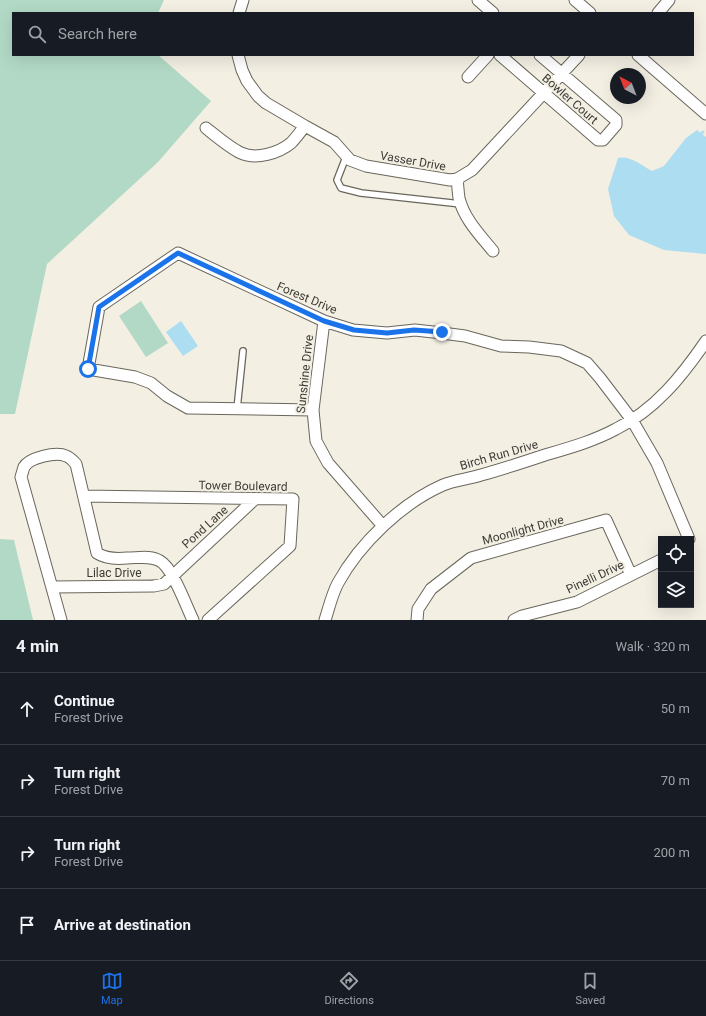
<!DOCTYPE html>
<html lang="en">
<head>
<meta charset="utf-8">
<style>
  :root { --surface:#171b24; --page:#20242c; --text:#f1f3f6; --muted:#9ea1a6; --line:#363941; --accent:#1a73e8 }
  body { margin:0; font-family:Roboto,sans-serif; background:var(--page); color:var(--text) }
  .controls { position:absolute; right:12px; bottom:12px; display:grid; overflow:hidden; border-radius:0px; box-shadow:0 4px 16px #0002 }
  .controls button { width:36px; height:36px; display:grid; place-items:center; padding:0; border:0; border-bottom:1px solid var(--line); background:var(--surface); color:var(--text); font:20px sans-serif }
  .compass { position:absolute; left:610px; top:68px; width:36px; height:36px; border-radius:50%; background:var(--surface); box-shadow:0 4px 16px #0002; rotate:318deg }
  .stop { position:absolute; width:12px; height:12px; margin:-9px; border:3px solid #1a73e8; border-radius:50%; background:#fff }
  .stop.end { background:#1a73e8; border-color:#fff; box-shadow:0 1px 4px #0008 }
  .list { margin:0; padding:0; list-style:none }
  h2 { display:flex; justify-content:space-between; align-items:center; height:52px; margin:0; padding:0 16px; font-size:17px }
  h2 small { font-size:13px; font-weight:400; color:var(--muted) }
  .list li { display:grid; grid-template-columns:26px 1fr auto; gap:12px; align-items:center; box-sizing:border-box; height:72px; padding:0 16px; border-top:1px solid var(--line) }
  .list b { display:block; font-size:15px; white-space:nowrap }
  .list p { margin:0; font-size:13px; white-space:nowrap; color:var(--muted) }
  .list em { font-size:13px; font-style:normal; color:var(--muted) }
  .icon { flex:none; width:22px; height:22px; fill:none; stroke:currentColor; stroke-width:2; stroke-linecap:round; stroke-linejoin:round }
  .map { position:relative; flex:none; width:706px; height:620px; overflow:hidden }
  .search { position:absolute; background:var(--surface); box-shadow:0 4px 16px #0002; left:12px; right:12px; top:12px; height:44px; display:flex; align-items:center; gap:10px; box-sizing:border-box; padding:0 14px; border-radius:0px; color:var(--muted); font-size:15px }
  .sheet { height:340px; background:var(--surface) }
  nav { display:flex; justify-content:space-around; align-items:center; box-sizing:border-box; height:56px; border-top:1px solid var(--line); background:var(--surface); font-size:11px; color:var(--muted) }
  nav a { display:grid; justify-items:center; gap:2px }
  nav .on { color:var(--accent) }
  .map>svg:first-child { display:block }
  .green { fill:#b2d9c6 }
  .water { fill:#acddf0 }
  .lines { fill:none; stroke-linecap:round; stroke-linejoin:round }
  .stream { stroke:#acddf0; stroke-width:3 }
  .service-casing { stroke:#6a665c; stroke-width:8 }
  .minor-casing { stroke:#6a665c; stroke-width:13 }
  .service { stroke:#fff; stroke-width:5.5 }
  .minor { stroke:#fff; stroke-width:11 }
  .route { stroke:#1a73e8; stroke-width:5 }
  .labels { text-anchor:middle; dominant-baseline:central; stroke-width:4; stroke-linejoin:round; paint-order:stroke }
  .street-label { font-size:12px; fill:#3d3b37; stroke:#f3efe3 }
</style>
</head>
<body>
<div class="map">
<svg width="706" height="620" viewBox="0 0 706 620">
  <rect width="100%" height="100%" fill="#f3efe3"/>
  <path class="green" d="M0 0H164L158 13H13V55H158L211 101 158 162 47 264 15 414H0Z
    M141 301 168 343 146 357 119 316Z
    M0 539 14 540 33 620H0Z"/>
  <path class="water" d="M697 130 706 137V254L664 250 629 235 614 216 608 189 618 158C630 155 641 165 652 171L664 166 686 138Z
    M181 321 198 346 183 356 166 332Z"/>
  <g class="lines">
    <path class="stream" d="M698 137 703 132"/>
    <g class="service-casing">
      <path id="service" d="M346 157 337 180 341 188 361 193 461 204
        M237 409 243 351"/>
    </g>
    <g class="minor-casing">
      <path id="minor" d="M478 0 493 13
        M575 0 590 13
        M239 13 243 0
        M658 13 669 0
        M238 55 242 70 247 81 258 96 266 103 305 126 334 142 350 160 366 166 450 180 457 179 472 170 579 55
        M500 55 598 140H603L616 125V120L540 55
        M638 55 706 114
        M468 77 488 55
        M206 128C216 136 230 148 241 153 256 160 279 153 291 143 296 138 300 132 305 126
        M457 179C458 186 458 192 459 198 464 219 480 235 493 251
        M324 321 313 410 316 441 328 463 383 526
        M313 410 188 408 167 396 151 383 135 377 88 369 99 307 178 253 324 321 353 330 387 333 415 330 442 333 465 336 501 346 529 347 561 351 587 363 600 378 632 420 657 463 689 539
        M84 496 293 499 290 546 208 620
        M52 587 154 586 164 584 255 499
        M61 620 21 477C22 474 23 470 24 467 29 458 56 451 66 456 70 457 73 461 76 464L97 553C106 559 117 559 127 558 138 558 151 555 160 561 173 568 186 606 193 620
        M325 620C329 608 332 594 338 583 360 543 402 503 443 485 455 480 469 479 481 475 503 469 524 462 545 455 569 448 594 441 616 429 655 410 682 376 706 341
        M417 620 418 609 431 589 471 558 606 520 631 575
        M514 620 522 616 577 602 661 560"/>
    </g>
    <use href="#service" class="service"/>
    <use href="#minor" class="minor"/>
  </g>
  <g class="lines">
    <path class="route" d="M88 369 99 307 178 253 324 321 354 330 387 333 414 330 442 332"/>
  </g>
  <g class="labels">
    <g class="street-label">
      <text transform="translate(570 99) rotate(41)">Bowler Court</text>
      <text transform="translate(413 161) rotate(10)">Vasser Drive</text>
      <text transform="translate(307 298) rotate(23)">Forest Drive</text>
      <text transform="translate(305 374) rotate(-84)">Sunshine Drive</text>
      <text transform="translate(499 455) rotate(-16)">Birch Run Drive</text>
      <text transform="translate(243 486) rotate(1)">Tower Boulevard</text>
      <text transform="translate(205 527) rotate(-42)">Pond Lane</text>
      <text transform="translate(523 530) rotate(-15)">Moonlight Drive</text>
      <text x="114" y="573">Lilac Drive</text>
      <text transform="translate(595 577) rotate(-25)">Pinelli Drive</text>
    </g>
  </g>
</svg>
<div class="controls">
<button><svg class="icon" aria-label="locate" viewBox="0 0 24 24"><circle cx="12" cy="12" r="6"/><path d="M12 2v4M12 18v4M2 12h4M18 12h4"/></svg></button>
<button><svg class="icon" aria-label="layers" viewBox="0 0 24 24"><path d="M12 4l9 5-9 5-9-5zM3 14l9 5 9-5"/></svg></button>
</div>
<svg class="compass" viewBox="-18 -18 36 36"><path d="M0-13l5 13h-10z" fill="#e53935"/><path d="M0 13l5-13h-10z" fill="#9ea1a6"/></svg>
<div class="stop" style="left:88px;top:369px"></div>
<div class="stop end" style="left:442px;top:332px"></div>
<div class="search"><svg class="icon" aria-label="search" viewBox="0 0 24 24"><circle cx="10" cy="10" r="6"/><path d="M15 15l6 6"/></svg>Search here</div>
</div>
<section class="sheet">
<h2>4 min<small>Walk · 320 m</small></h2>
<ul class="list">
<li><svg class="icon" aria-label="ahead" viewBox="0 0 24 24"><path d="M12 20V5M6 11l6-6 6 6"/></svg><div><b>Continue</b><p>Forest Drive</p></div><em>50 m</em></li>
<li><svg class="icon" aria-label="right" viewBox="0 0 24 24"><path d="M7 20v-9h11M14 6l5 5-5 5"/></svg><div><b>Turn right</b><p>Forest Drive</p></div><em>70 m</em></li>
<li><svg class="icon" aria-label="right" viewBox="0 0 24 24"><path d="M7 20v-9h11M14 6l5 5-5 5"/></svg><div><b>Turn right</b><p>Forest Drive</p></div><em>200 m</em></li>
<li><svg class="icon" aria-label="arrive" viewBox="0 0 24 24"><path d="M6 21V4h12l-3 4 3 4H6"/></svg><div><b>Arrive at destination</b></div></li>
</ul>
</section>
<nav>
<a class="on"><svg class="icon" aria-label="map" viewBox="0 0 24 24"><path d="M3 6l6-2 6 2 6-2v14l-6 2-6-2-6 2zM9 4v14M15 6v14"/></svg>Map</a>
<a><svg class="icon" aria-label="directions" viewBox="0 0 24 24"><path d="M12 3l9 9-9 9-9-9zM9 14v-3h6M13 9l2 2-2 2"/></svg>Directions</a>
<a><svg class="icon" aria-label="saved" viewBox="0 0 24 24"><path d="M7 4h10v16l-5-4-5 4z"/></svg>Saved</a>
</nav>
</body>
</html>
